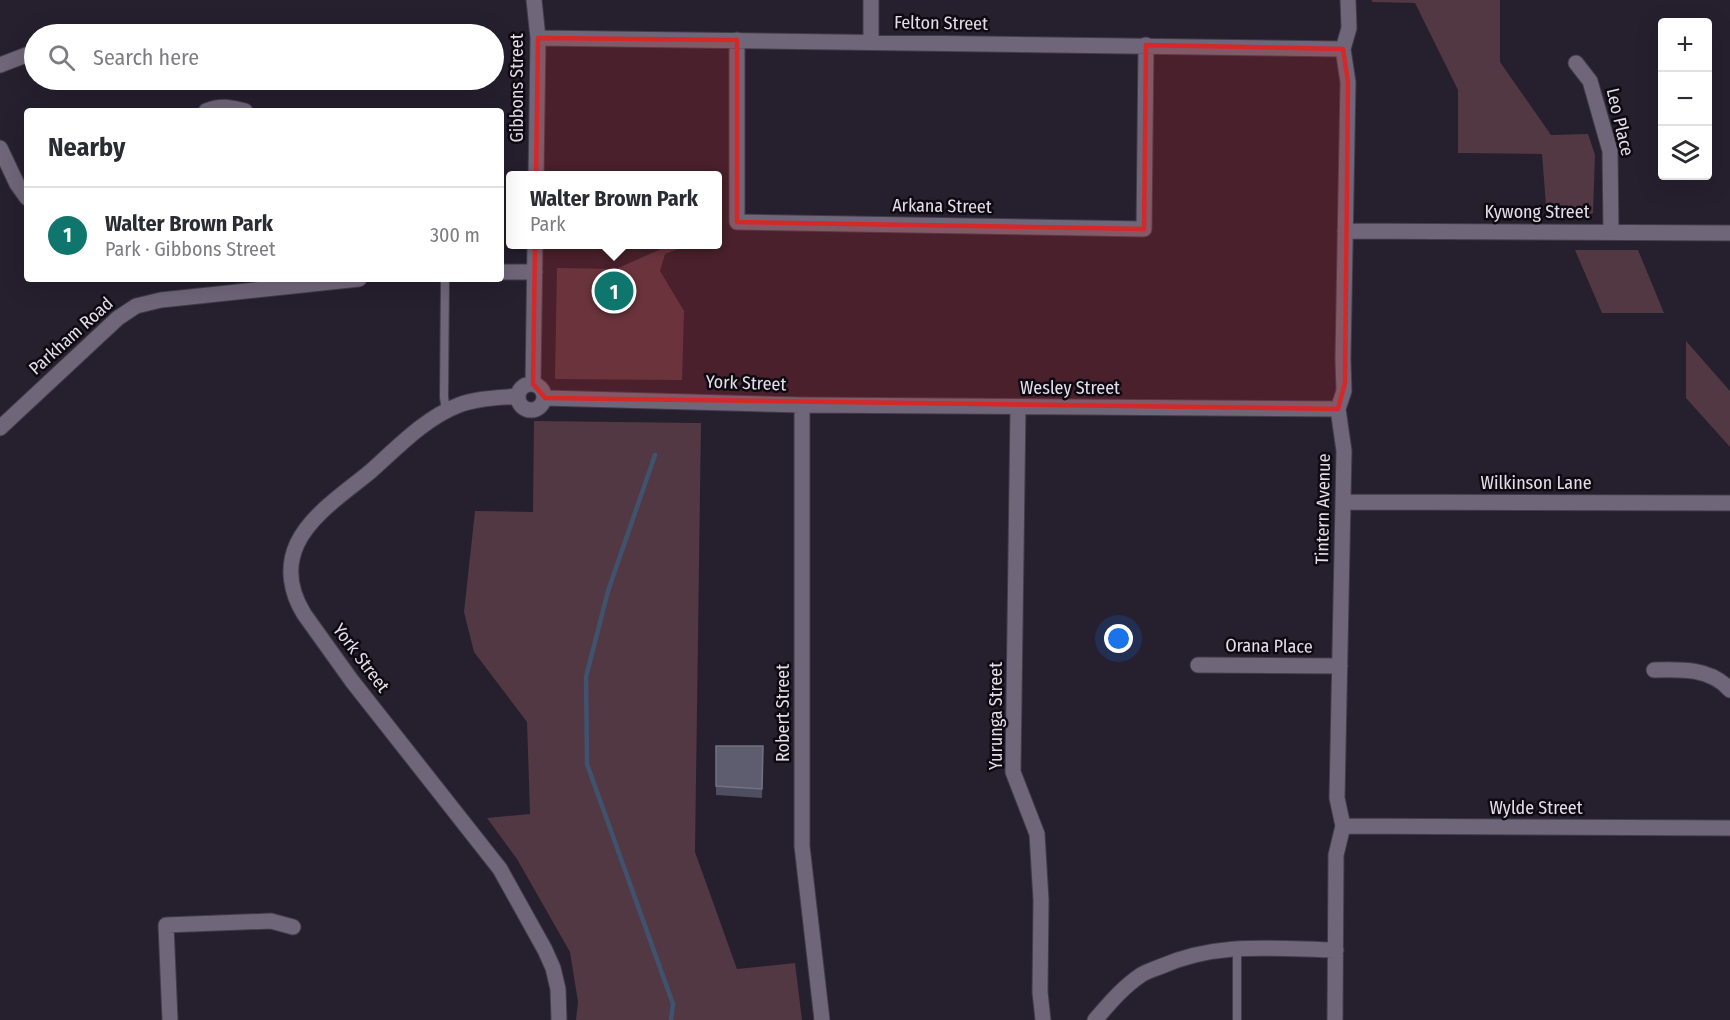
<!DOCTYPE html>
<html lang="en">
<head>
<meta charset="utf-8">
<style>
  :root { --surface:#fff; --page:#f2f2f3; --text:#2b2b33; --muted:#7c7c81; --line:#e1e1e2; --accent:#0f766e }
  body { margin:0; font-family:"Fira Sans Condensed",sans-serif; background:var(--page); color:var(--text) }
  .controls { position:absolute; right:18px; top:18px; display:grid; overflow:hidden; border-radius:6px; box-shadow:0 6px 24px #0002 }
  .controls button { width:54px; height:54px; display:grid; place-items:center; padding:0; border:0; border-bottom:2px solid var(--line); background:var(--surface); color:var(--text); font:30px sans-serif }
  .you { position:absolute; left:1119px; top:639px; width:21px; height:21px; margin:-15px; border:4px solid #fff; border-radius:50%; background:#1a73e8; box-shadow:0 0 0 9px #1a73e833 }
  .badge { display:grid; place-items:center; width:39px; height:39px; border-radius:50%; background:var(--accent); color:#fff; font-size:20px; font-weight:700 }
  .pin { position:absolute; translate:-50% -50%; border:3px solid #fff; box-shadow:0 2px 6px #0006 }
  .popup { position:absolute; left:506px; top:171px; width:216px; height:78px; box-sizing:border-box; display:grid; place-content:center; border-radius:6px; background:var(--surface); filter:drop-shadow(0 2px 4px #0005); font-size:20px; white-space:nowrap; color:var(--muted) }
  .popup b { font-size:22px; color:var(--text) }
  .popup::after { content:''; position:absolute; left:50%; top:100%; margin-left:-12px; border:12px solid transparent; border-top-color:var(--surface) }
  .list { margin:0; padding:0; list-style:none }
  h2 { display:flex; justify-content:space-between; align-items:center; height:78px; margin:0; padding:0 24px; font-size:26px }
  h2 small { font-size:20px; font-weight:400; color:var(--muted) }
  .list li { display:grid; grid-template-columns:39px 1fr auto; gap:18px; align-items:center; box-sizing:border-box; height:96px; padding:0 24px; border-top:2px solid var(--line) }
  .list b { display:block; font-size:22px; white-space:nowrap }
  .list p { margin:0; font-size:20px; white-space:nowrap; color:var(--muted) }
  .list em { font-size:20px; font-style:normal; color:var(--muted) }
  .icon { flex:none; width:33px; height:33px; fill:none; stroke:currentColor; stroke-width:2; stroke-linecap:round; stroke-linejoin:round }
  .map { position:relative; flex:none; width:1730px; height:1020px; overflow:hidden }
  .search { position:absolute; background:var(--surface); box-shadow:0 6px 24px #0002; left:24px; top:24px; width:480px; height:66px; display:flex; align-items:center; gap:15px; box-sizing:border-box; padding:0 21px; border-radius:33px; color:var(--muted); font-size:22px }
  .panel { position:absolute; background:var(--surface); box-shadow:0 6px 24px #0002; left:24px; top:108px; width:480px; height:174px; border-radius:6px }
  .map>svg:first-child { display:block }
  .green { fill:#513842 }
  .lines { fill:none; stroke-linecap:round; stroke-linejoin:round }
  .stream { stroke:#41526e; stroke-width:4.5 }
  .lane-casing { stroke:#423b49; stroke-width:10 }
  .street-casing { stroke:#423b49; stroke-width:17 }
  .lane { stroke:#6f6679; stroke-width:8 }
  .street { stroke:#6f6679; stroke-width:15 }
  .wall { fill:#4e4e60 }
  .building { fill:#5e5d6f; stroke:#737282; stroke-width:1.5 }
  .marked { fill:#d62828; fill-opacity:0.2; stroke:#d62828; stroke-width:4.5; stroke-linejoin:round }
  .labels { text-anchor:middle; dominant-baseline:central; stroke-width:5; stroke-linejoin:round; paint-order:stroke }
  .street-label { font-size:18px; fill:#e3dee9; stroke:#0e0a11 }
</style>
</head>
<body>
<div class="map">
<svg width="1730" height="1020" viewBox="0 0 1730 1020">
  <rect width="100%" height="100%" fill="#261f2e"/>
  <path class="green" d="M1372 0H1500V62L1551 135 1588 134 1595 155 1593 213 1582 217 1547 218 1542 154 1458 153V90L1415 3 1372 2Z
    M670 245H688L665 254 660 271 684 311 682 380 555 379 557 268 616 269Z
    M1575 250H1638L1664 313H1602Z
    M1686 341 1730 391V447L1686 398Z
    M534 421 701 423 695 852 737 969 795 963 802 1020H576L578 1002 570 952 517 859 487 818 530 814 527 722 474 652 464 612 475 511 533 512Z"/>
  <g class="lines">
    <path class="stream" d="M655 455 608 591 586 677 587 764 673 1004 671 1020"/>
    <g class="lane-casing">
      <path id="lane" d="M445 279 444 397 446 411
        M1237 1020V948"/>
    </g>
    <g class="street-casing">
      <path id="street" d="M534 0 538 38 536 176
        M871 0V42
        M538 38 1343 49
        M737 40V222L1144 229 1146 45
        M1576 63 1590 81 1610 151 1611 232
        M0 65 34 52
        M206 111C220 105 231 107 245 111
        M0 148 17 184 27 198
        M1345 231 1730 233
        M501 272H535
        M518 397a13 13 0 1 1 26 0a13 13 0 1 1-26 0Z
        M533 384 535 244
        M518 396C498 398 477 398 459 405 425 418 398 447 371 471 346 492 311 514 297 544 286 568 291 593 304 614L352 681 500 869 545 950 553 968 558 989 559 1020
        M545 398 802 405 1338 409
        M802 405V846L822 1020
        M1018 407 1013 772 1037 834 1041 900 1040 992 1043 1020
        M0 428 118 318 136 306 161 300 359 279
        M1343 502 1730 503
        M1198 665 1340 666
        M1654 670C1681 669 1711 668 1730 690
        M1343 826 1730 828
        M170 1020 166 925 271 921 293 927
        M1095 1020C1109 1004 1123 987 1141 975 1147 971 1155 969 1162 966 1219 941 1276 949 1336 950
        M1335 1020 1336 855 1343 826 1337 798 1344 451 1338 409 1344 391 1343 359 1348 82 1343 49 1349 28 1348 0"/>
    </g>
    <use href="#lane" class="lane"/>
    <use href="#street" class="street"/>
  </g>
  <path class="wall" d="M716 746H763L762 798 716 795Z"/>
  <path class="building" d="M716 746H763L762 789 716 786Z"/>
  <path class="marked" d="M538 38 737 40V222L1144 229 1146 45 1343 49 1348 82 1345 383 1338 409 545 398 533 384Z"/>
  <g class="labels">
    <g class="street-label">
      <text transform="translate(941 23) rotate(1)">Felton Street</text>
      <text transform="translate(517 88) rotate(-90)">Gibbons Street</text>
      <text transform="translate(1620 122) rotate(77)">Leo Place</text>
      <text transform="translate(942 206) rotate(1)">Arkana Street</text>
      <text x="1537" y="212">Kywong Street</text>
      <text transform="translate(71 336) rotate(-42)">Parkham Road</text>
      <text transform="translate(746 383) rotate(2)">York Street</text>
      <text x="1070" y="388">Wesley Street</text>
      <text x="1536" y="483">Wilkinson Lane</text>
      <text transform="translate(1323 509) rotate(-89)">Tintern Avenue</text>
      <text transform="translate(1269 646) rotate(1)">Orana Place</text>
      <text transform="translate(361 658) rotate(53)">York Street</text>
      <text transform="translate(783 713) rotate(-90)">Robert Street</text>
      <text transform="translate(996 716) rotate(-90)">Yurunga Street</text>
      <text x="1536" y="808">Wylde Street</text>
    </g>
  </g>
</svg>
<div class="controls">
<button>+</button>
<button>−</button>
<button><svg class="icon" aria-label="layers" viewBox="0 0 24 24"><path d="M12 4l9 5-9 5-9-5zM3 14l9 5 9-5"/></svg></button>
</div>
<div class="you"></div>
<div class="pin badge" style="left:614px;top:291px">1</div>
<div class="popup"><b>Walter Brown Park</b>Park</div>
<div class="search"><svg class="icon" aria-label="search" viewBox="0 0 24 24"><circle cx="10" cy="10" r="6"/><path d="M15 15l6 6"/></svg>Search here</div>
<section class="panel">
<h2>Nearby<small></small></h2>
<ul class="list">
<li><span class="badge">1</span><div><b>Walter Brown Park</b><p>Park · Gibbons Street</p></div><em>300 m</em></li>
</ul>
</section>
</div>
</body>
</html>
